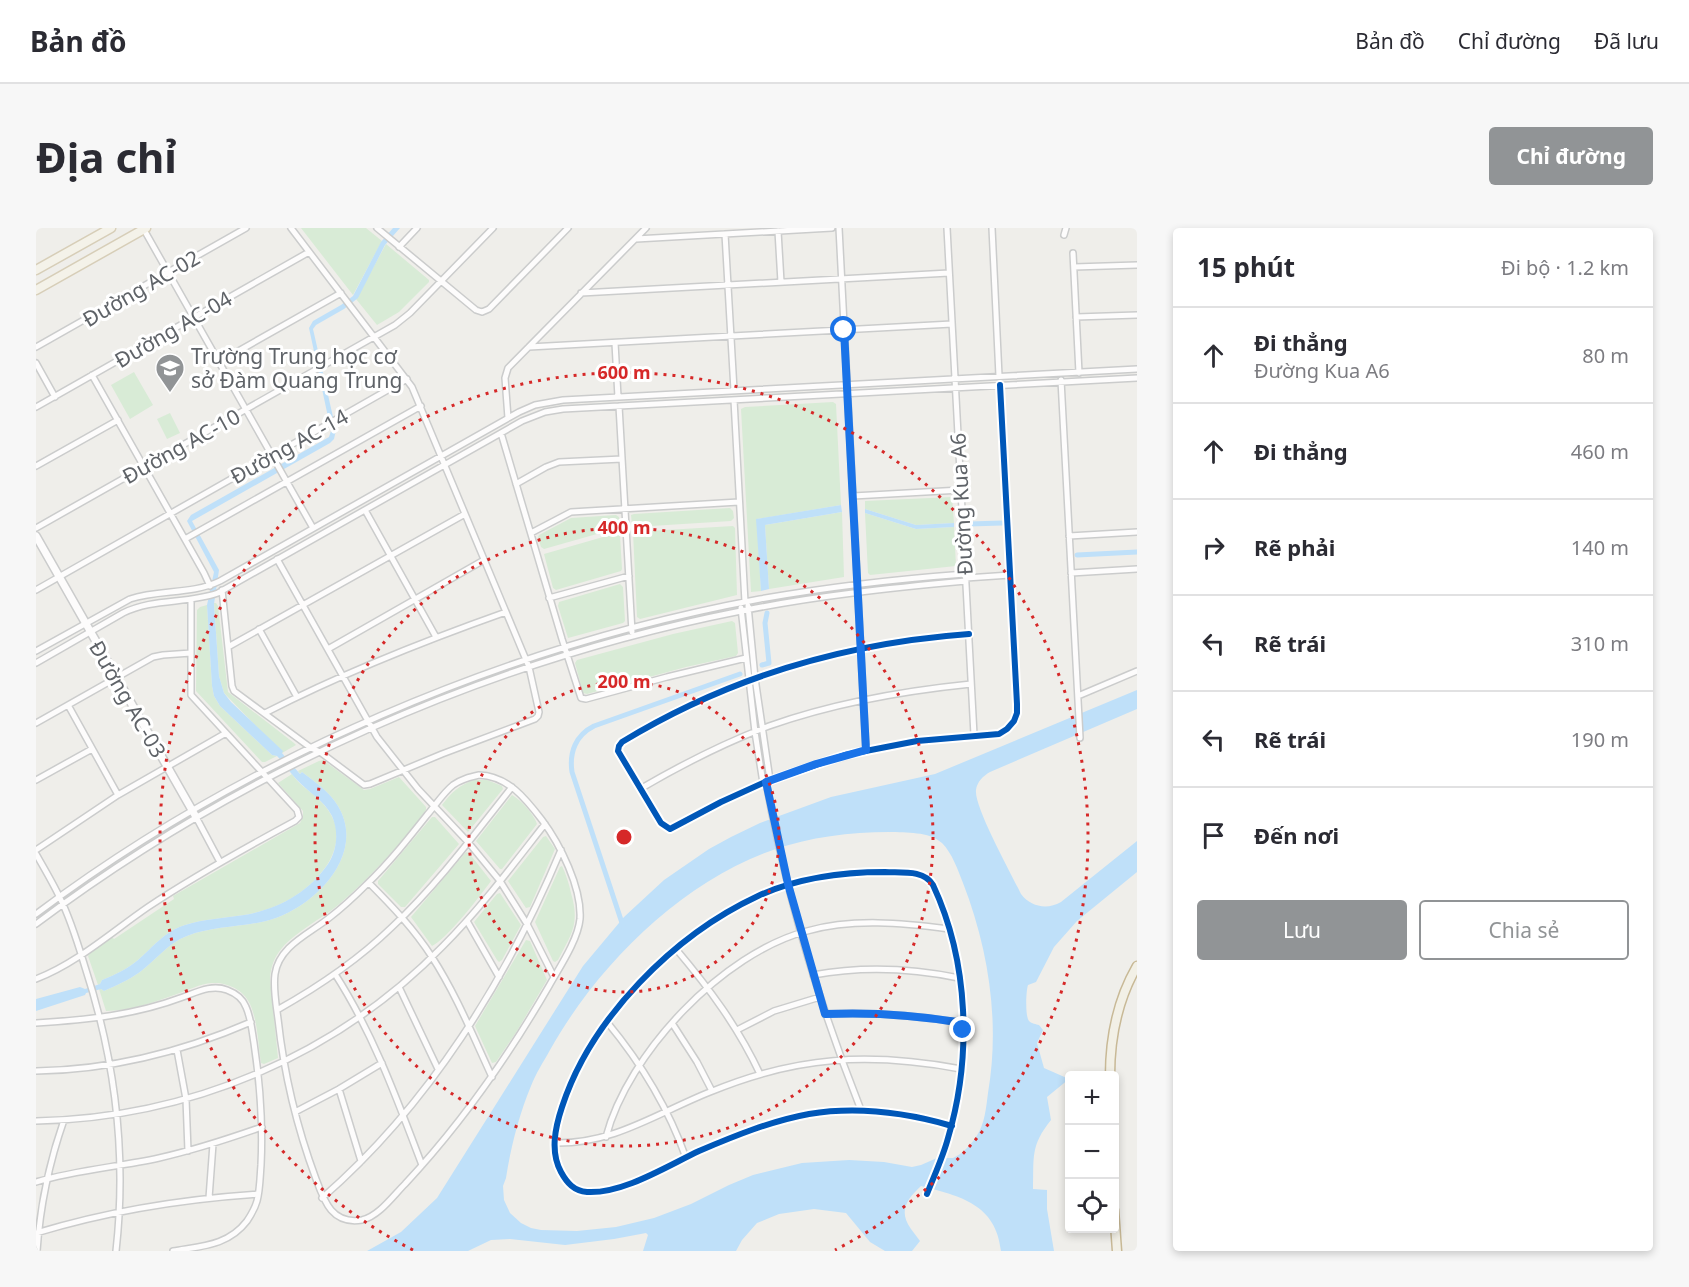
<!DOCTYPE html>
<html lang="vi">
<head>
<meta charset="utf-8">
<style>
  :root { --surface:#fff; --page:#f7f7f7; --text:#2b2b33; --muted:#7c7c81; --line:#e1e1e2; --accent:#919496 }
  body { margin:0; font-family:"Noto Sans",sans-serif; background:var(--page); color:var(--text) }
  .controls { position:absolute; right:18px; bottom:18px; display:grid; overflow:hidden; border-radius:6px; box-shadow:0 3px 9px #0003 }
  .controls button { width:54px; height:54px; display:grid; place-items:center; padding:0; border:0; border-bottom:2px solid var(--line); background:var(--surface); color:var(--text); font:30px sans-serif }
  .stop { position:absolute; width:18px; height:18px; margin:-14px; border:4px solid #1a73e8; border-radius:50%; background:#fff }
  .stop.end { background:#1a73e8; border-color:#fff; box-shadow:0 2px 6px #0008 }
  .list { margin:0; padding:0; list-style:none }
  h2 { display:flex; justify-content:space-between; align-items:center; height:78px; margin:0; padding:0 24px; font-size:26px }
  h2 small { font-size:20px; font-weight:400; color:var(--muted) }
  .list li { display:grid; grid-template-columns:39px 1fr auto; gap:18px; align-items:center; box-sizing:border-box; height:96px; padding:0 24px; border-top:2px solid var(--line) }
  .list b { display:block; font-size:22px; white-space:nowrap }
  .list p { margin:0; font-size:20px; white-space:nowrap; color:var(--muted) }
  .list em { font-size:20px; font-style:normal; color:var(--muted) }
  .actions { display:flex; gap:12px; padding:18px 24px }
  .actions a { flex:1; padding:14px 0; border:2px solid var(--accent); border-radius:6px; text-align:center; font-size:21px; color:var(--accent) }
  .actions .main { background:var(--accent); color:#fff }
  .icon { flex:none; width:33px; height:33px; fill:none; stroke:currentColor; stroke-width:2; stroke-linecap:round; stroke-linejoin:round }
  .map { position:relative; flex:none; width:1101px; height:1023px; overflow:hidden; border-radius:6px }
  header { display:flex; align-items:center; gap:36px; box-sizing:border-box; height:84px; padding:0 30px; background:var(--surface); border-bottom:2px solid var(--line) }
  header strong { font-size:28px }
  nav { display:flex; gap:33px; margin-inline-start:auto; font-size:21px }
  .intro { display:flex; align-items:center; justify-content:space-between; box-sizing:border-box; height:144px; padding:0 36px }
  h1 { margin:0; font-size:42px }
  .button { padding:15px 27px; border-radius:6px; background:var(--accent); color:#fff; font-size:21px; font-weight:700 }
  main { display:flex; gap:36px; padding:0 36px }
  aside { flex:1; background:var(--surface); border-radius:6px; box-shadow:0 3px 9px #0003 }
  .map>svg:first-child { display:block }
  .green { fill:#d8ebd6 }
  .water { fill:#bfe0f9; fill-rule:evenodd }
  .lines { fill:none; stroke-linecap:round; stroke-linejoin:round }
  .canal { stroke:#bfe0f9; stroke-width:5 }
  .minor-casing { stroke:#cbcccc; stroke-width:8 }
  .tertiary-casing { stroke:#cbcccc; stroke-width:10 }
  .primary-casing { stroke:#d7ceb8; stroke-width:11 }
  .trunk-casing { stroke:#c8b996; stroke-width:11 }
  .minor { stroke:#fdfcfc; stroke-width:5 }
  .tertiary { stroke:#fdfcfc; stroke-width:7 }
  .primary { stroke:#f4f2e9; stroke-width:8 }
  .trunk { stroke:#f2f0e6; stroke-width:8 }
  .cycleway-casing { stroke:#fff; stroke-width:10 }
  .cycleway { stroke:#0057b8; stroke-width:6 }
  .route { stroke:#1a73e8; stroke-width:8 }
  .ring { fill:none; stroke:#d62828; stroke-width:3; stroke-dasharray:3 6 }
  .labels { text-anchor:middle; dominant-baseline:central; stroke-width:6; stroke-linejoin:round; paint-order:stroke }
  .street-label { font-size:21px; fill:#5f6368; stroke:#fff }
  .poi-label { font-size:21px; fill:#5f6368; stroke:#fff; text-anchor:start }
  .centre { fill:#d62828; stroke:#fff; stroke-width:3 }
  .ring-label { font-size:18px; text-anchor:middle; font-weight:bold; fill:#d62828; stroke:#fff; stroke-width:6; stroke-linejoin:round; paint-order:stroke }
</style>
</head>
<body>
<header>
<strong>Bản đồ</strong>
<nav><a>Bản đồ</a><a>Chỉ đường</a><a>Đã lưu</a></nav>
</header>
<div class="intro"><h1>Địa chỉ</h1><a class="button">Chỉ đường</a></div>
<main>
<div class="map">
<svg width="1101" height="1023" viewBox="0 0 1101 1023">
  <rect width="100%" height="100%" fill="#efeeea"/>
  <path class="green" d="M265 0H330L346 13 317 67Z
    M350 16 393 52V54L363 84 341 97 320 71Z
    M98 144 117 177 94 191 75 157Z
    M797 174 800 176 805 277 721 291 725 363 715 364 705 181 709 179Z
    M134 185 144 205 131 211 121 191Z
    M916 269 918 295 880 297 829 281V273Z
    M694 280 697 283 698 290 695 293 599 299 596 297 595 287 598 286Z
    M806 284 808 349 733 361 729 297Z
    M829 285 880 301 918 299 920 338 834 347 832 345Z
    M580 287 583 289 584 298 582 300 508 321 505 319 502 309 503 307 535 290Z
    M697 298 699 300 701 367 604 391 601 389 597 304Z
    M581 305 584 307 586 341 585 343 520 362 517 360 508 326Z
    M584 356 587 359 589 393 587 395 532 410 522 378 523 374Z
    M178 375H180L182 378 192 464 258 515 260 517 246 525 188 465 183 448Z
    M171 377 176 458 178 468 184 478 236 527 241 528 229 534H226L160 463 161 382 164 379Z
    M696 393 699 395 702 425 700 428 650 439 551 466 547 465 539 435 541 432 637 406Z
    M287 532 328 562 334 561 363 549 390 579V582C365 616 334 650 301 678 286 690 257 706 246 720 238 729 235 739 234 750L242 830 228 836 225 835C222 816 222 794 214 776 208 762 191 754 176 755 164 756 152 762 141 766 119 774 93 783 70 783L63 761H65L68 763C81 757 93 752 104 744 120 732 132 715 151 708 179 697 211 700 240 690 282 675 330 625 302 578 294 564 279 554 266 544L264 546 262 543 283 533Z
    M256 546C268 564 288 568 298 593 304 607 299 625 291 637 271 666 242 681 208 687 188 690 168 691 149 697 129 703 117 719 102 732 91 741 79 747 66 752L64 756 62 757 52 728 54 725 76 709 78 711 138 671 137 668 264 595 267 589V583L242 555Z
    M439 552H451L466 558 467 561 432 604 406 577C415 565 424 556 439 552Z
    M476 567C486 573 497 585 501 596L466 641H464L440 613Z
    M396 589H399L423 616 369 679H365L342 656V653Z
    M510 608 519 621 494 679 490 680 472 653 507 609Z
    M430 624 433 625 455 653C445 667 409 713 396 718L375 689Z
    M526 638C530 646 533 656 535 665 544 696 536 705 522 732L519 734 517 733 499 694 524 639Z
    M464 665 485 697 466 732 463 734 461 732 438 694 461 666Z
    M490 712 494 713 511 752 481 803 460 834 456 835 439 798Z"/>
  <path class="water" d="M357 0H364L349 17 322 70 308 81 280 97 277 101 300 202 298 211 294 215 156 293 183 342 178 376 183 448 188 465 195 474 247 523 246 525 264 546 266 544C279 554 294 564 302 578 330 625 282 675 240 690 211 700 179 697 151 708 132 715 120 732 104 744 93 752 81 757 68 763L65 761 50 765 49 767 0 783V771L44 759 49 761 64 756 66 752C79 747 91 741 102 732 117 719 129 703 149 697 168 691 188 690 208 687 242 681 272 665 292 636 301 622 303 604 296 588 288 572 273 565 261 552 254 545 248 535 241 528L236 527 184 478 178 468 176 458 171 377 178 344 151 293 155 287 293 209 295 203 273 100 277 93 305 77 317 68 345 14Z
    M805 277 806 284 729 297 733 361 725 363 720 291Z
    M829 281 880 297 918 295V299L880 301 829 285Z
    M1101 462V481L954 544C947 548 941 554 940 562 938 579 976 647 985 666 995 679 1011 682 1025 674L1101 613V644L1041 693 1018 719 1000 754 992 757C990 763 989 788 993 793 996 796 1000 796 1003 797L1007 802 1001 815 1008 840 1033 851 1011 869 1015 892C994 918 998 930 997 961L1011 962V981L1018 1023H965C960 976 924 968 885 958 871 971 862 983 875 1001 878 1005 881 1009 884 1013L876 1023H849L834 1014 810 985 778 981 743 986 721 995 706 1012 700 1023H607L612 1007 610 1005 578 1011 529 1017 474 1011 455 1012 432 1023H331L365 1004 401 970 547 738 588 689 628 652 673 621 695 609 724 595 795 569 899 546ZM853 604C871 605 892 603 906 615 916 625 922 642 927 655 953 722 964 795 952 865 950 880 949 896 940 909 935 917 926 926 917 930H901L885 937 876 939 848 934 813 932 766 935 717 947 693 957 655 976 618 990 580 999 541 1003 505 1002 495 1000 485 995 474 985 468 972 467 958 470 950C475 918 483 887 495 858 500 845 508 833 514 822 561 738 645 654 737 622 774 609 814 604 853 604Z"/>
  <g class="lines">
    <path class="canal" d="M933 296 966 295
      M1041 327 1101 324
      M726 437 733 435 729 395 731 385
      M587 698 536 544C533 524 540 507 558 498L704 446"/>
    <g class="minor-casing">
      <path id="minor" d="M107 0 277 300
        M341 0 440 82 446 84 453 81 532 0
        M803 0 830 522
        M911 0 938 507
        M956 0 963 148
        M742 3 745 54
        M689 6 698 162
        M1028 7 1030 0
        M600 11 796 0
        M363 19 381 0
        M1037 25 1043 145
        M1038 39 1101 37
        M545 65 913 45
        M1040 89 1101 87
        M579 115 582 169
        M0 119 210 0
        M493 119 916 96
        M183 134 305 65
        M0 135 19 169
        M56 147 168 345 174 358
        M1025 152 1044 510
        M698 172 709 374
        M583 178 596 404
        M0 179 273 24
        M472 190 469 150 472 140 610 0
        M465 205 526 411 545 470 550 471 631 449 710 430
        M0 238 82 192
        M480 256 510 239 523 234 586 231
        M817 268 925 262
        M329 282 400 409
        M0 300 359 97 374 85 457 0
        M495 305 535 284 703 274
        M1033 308 1101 304
        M149 311 385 178
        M241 331 341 509 382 561 432 614 464 653 491 696 518 749
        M1035 345 1101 341
        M930 350 974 347
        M0 362 371 151
        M186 362 196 458 198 463 275 520 284 524 328 557 334 556 406 526 499 491 502 488 503 484 493 439 376 159 255 0
        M513 370 593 348
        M712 378 719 450 734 552
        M705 380 719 504 727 555
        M223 401 261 469
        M933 406C810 415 691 450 586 514L583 518 582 523 625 595 634 601 685 574 727 555 809 527 881 513 963 506 971 501 978 493 981 485V476L964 157
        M192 419 429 286
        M292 421 448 332
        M0 423 94 371C124 361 155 367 184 353L483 184 499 177 527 172 1101 141
        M0 435 87 385C117 370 151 376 182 365L486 193 509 184 527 181 1101 150
        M1042 468 1101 443
        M32 477 82 567
        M229 485C307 445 388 413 470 384
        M0 495 117 429 127 427 155 425
        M443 547C472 548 490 571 506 592 524 616 546 660 544 691 542 712 523 740 513 758 472 829 425 896 369 956 357 968 343 988 326 992 296 997 288 973 280 951 261 900 248 846 242 791 240 776 237 760 239 746 243 718 273 706 293 690 306 680 319 668 331 656 353 635 372 611 391 587 399 578 407 565 417 557 425 551 434 549 443 547Z
        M0 552 56 521
        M730 554C750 666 783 776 825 882
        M604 561C645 537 688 515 733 498 798 475 866 463 935 456
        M160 589 184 634
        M0 622 82 567 190 505
        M0 626C8 640 17 655 24 670 35 692 42 716 49 739 79 831 91 926 80 1023
        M333 655C356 678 378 701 396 729 420 766 437 808 456 849
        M0 686C208 530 469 418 724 371 792 359 861 351 929 346
        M431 693 463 749
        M0 696C207 541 451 433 705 383 779 368 854 360 930 353
        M640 721C673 760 702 799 724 846
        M299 746C337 805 361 871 386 937
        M777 747C826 738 875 740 923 750
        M0 751C40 736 77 703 112 679 160 647 209 620 259 593L263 589 261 582 155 467V372
        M363 759 402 841
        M241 782C282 759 322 732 356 699 401 657 438 607 476 559
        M789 786C835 784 881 787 927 795
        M571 794C605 835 632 879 650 930
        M0 795C51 792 99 787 147 769 161 764 176 756 191 762 199 765 207 771 210 779 215 790 216 803 218 815 224 855 227 896 225 937 224 949 224 962 221 973 219 980 215 987 211 993 192 1018 165 1018 137 1023
        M636 795 661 834 676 863
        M701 802 738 783 784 769
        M141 822 150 871 152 923
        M0 843C75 842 146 824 215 794
        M303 861 325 933
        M259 884 303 861 346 835
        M0 893C153 890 300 828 407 718 444 681 476 638 509 596
        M570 909C592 825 687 725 771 703 817 690 867 695 913 701
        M519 915C578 916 621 885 674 864 761 828 833 824 925 841
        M0 954C40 942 82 939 123 930 158 922 192 911 226 899
        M891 966C898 948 907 929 912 910 936 829 933 734 897 657 888 641 864 645 849 644 805 644 761 650 722 668 638 707 555 790 526 879 519 900 514 924 525 944 531 955 538 963 551 964 587 966 631 938 663 923 698 908 735 893 773 886 822 878 868 884 916 898
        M173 970 177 916
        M286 970C393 877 471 751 525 622
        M0 1005C72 983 147 971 222 966
        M1 1023C4 978 13 935 28 892"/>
    </g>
    <g class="tertiary-casing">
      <path id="tertiary" d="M0 308 160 589"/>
    </g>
    <g class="primary-casing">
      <path id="primary" d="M0 42 75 0
        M0 62 110 0"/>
    </g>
    <g class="trunk-casing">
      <path id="trunk" d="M1074 848C1074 809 1082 771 1101 738
        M1078 982 1081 1023"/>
    </g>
    <use href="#minor" class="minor"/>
    <use href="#tertiary" class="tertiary"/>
    <use href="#primary" class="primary"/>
    <use href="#trunk" class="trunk"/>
    <g class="cycleway-casing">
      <path id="cycleway" d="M933 406C810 415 691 450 586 514L583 518 582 523 625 595 634 601 685 574 727 555 809 527 881 513 963 506 971 501 978 493 981 485V476L964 157
        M891 966C898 948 907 929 912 910 936 829 933 734 897 657 888 641 864 645 849 644 805 644 761 650 722 668 638 707 555 790 526 879 519 900 514 924 525 944 531 955 538 963 551 964 587 966 631 938 663 923 698 908 735 893 773 886 822 878 868 884 916 898"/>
    </g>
    <use href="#cycleway" class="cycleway"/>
  </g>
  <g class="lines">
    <path class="route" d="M808 102 830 522 780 536 730 554 752 656 789 786C835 784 881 787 927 795V802"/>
  </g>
  <g class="ring">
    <circle cx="588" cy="609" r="155"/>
    <circle cx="588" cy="609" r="309"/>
    <path d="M377 1022A464 464 0 1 1 799 1022"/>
  </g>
  <defs>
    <g id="school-pin" transform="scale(1.5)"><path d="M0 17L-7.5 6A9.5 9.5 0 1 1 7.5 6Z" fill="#919496" stroke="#fff"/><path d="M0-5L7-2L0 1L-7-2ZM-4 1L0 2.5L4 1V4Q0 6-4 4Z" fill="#fff"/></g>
  </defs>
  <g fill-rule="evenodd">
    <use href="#school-pin" x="134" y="140"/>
  </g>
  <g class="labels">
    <g class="street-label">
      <text transform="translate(105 60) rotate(-30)">Đường AC-02</text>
      <text transform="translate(137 101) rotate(-30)">Đường AC-04</text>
      <text transform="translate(145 218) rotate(-29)">Đường AC-10</text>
      <text transform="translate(253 218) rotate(-29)">Đường AC-14</text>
      <text transform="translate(925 276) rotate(-93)">Đường Kua A6</text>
      <text transform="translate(92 471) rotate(60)">Đường AC-03</text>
    </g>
    <g class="poi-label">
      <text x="155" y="128">Trường Trung học cơ<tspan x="155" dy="24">sở Đàm Quang Trung</tspan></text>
    </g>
  </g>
  <circle cx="588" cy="609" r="9" class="centre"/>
  <g class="ring-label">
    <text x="588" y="151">600 m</text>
    <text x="588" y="306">400 m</text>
    <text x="588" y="460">200 m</text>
  </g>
</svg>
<div class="controls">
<button>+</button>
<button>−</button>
<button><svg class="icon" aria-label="locate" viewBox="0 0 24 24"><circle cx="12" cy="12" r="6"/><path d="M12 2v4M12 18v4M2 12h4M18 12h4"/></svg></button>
</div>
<div class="stop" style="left:808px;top:102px"></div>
<div class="stop end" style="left:927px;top:802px"></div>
</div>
<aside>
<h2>15 phút<small>Đi bộ · 1.2 km</small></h2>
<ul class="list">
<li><svg class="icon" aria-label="ahead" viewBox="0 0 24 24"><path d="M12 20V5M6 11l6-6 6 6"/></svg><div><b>Đi thẳng</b><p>Đường Kua A6</p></div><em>80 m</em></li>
<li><svg class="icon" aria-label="ahead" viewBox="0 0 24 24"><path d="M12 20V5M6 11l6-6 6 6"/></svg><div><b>Đi thẳng</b></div><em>460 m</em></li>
<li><svg class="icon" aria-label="right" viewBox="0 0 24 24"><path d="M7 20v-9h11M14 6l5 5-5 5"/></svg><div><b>Rẽ phải</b></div><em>140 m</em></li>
<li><svg class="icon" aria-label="left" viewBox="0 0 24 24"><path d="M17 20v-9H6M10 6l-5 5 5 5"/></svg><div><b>Rẽ trái</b></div><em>310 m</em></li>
<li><svg class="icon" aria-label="left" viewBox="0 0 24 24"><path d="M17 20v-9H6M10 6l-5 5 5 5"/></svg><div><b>Rẽ trái</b></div><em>190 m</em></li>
<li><svg class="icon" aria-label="arrive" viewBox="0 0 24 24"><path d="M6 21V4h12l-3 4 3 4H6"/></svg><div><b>Đến nơi</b></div></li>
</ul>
<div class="actions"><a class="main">Lưu</a><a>Chia sẻ</a></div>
</aside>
</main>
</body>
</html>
